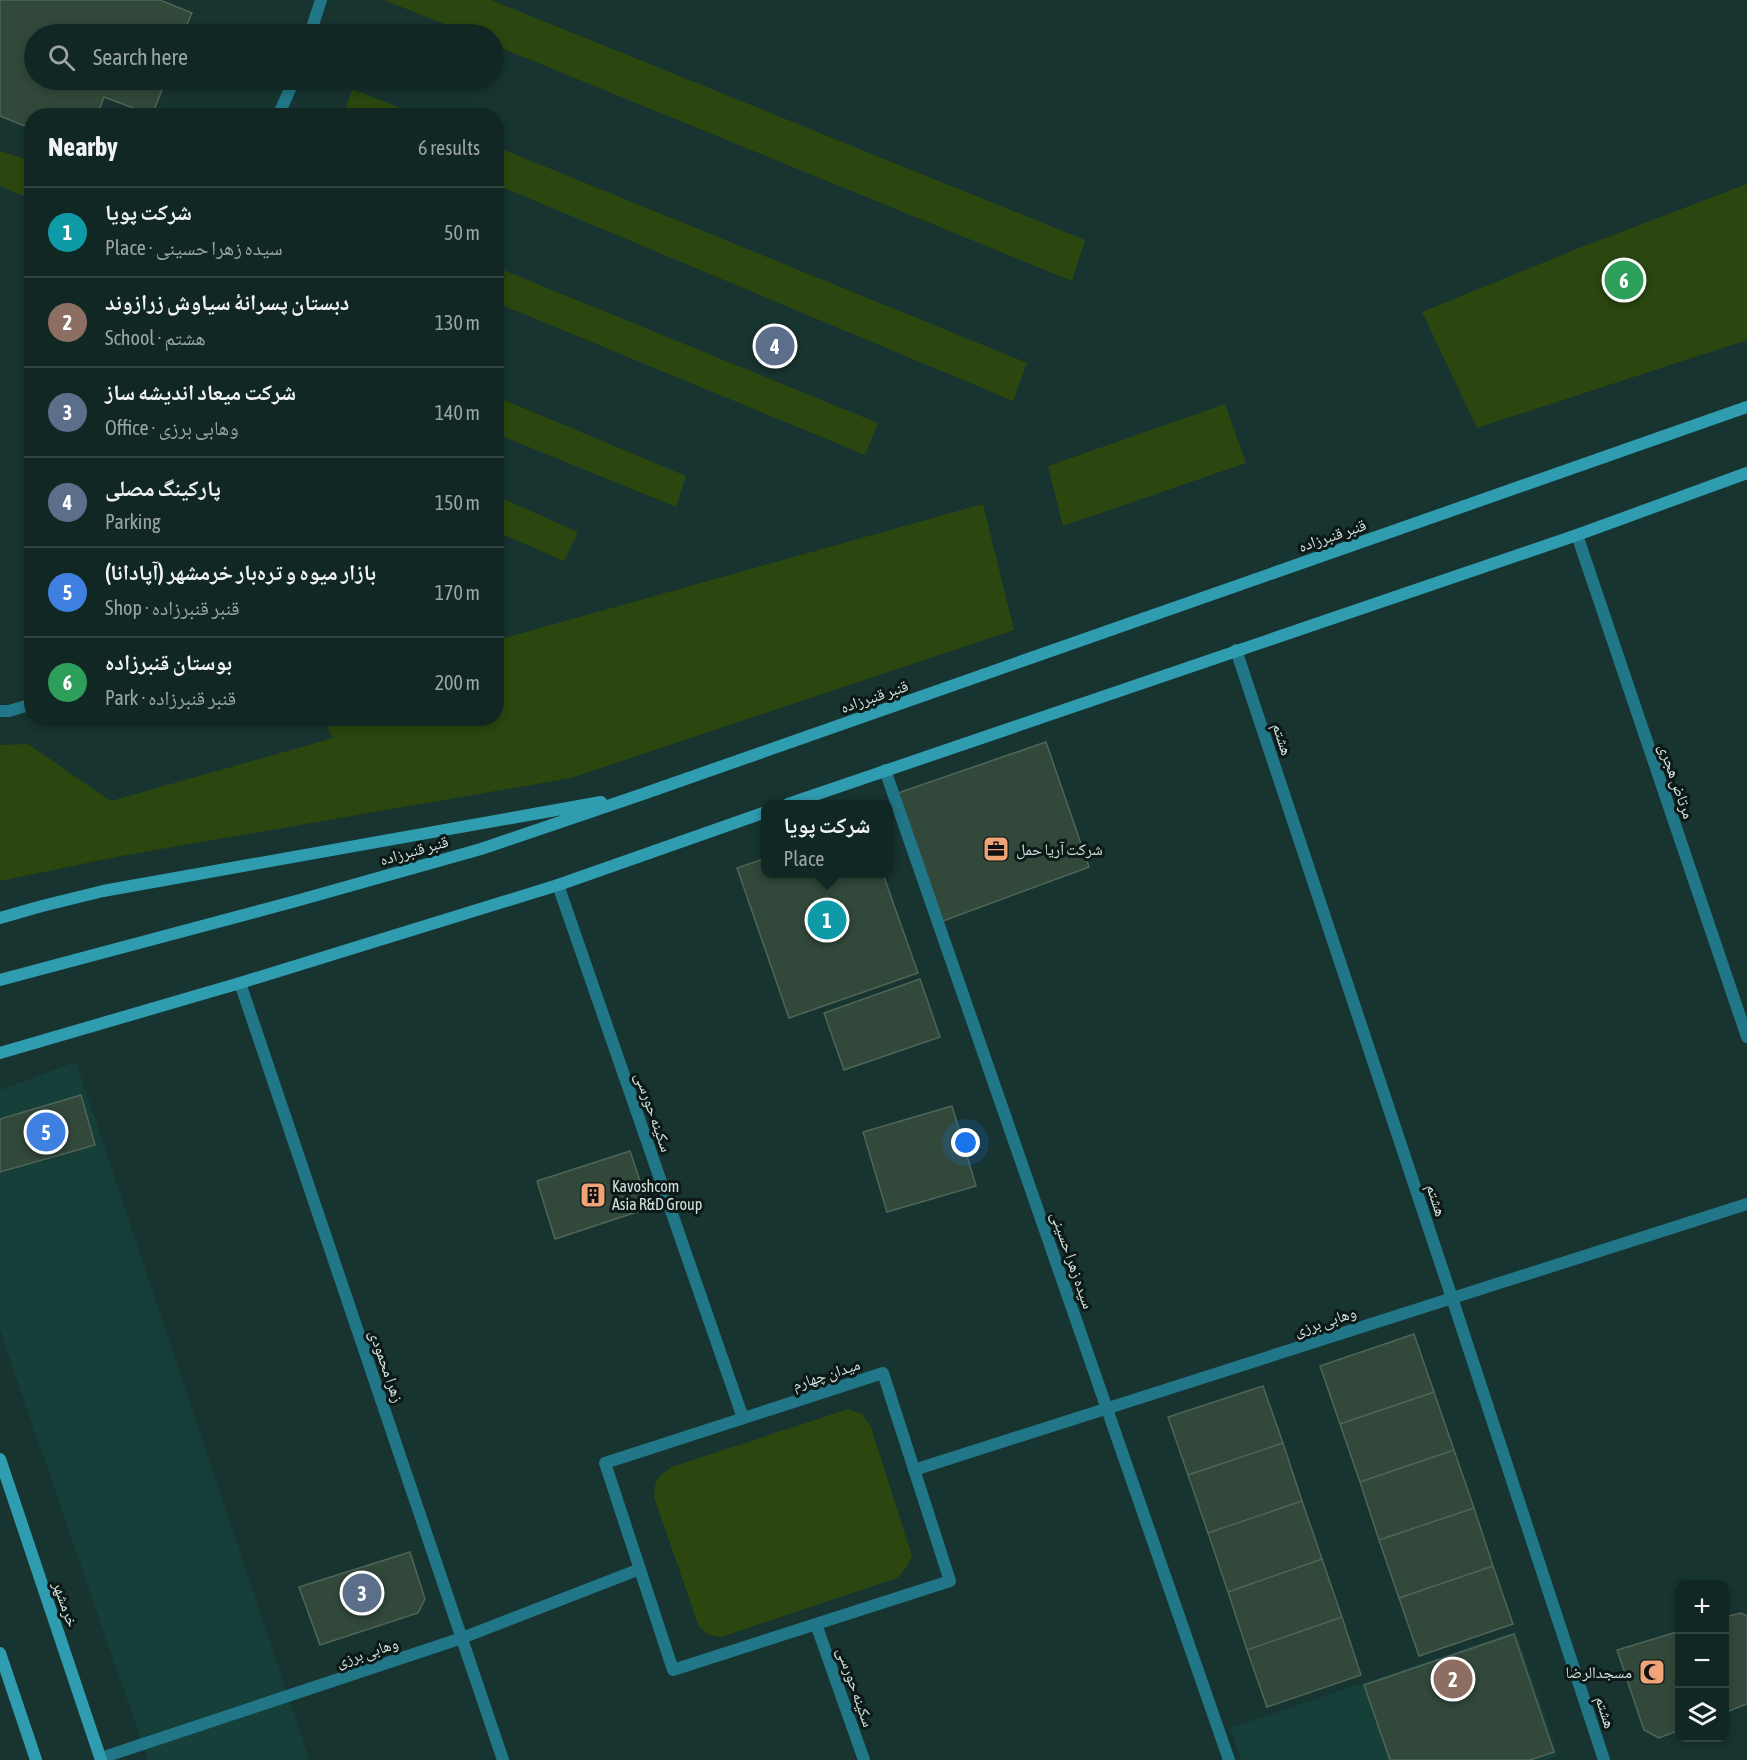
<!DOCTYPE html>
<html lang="en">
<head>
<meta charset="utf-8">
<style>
  :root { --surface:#112724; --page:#1e3331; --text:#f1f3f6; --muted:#9ca5a6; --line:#304441; --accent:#8c9099 }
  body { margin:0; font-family:"Asap Condensed","Noto Naskh Arabic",sans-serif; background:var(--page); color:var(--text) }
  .controls { position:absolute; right:18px; bottom:18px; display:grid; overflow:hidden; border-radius:12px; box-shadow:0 3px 9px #0003 }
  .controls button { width:54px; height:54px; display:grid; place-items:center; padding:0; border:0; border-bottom:2px solid var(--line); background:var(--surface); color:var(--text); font:30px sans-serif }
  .you { position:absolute; left:966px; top:1143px; width:21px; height:21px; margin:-15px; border:4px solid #fff; border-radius:50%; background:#1a73e8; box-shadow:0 0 0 9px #1a73e833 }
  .badge { display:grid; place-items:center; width:39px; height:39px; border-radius:50%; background:var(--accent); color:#fff; font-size:20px; font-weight:700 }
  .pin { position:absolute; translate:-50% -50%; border:3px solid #fff; box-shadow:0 2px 6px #0006 }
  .popup { position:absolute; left:761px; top:800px; width:132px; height:78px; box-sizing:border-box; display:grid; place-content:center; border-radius:12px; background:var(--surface); filter:drop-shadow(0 2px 4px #0005); font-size:20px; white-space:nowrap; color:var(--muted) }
  .popup b { font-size:22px; color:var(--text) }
  .popup::after { content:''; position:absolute; left:50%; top:100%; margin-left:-12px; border:12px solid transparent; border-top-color:var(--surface) }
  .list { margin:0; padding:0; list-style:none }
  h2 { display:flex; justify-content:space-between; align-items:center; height:78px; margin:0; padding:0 24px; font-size:26px }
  h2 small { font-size:20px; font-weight:400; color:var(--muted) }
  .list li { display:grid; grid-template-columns:39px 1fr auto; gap:18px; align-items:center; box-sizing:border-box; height:90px; padding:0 24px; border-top:2px solid var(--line) }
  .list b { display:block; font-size:22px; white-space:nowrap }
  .list p { margin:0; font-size:20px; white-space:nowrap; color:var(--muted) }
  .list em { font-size:20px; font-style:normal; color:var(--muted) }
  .icon { flex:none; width:33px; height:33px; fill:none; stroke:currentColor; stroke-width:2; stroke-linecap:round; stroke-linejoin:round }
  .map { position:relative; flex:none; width:1747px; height:1760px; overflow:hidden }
  .search { position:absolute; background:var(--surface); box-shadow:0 3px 9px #0003; left:24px; top:24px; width:480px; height:66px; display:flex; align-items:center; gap:15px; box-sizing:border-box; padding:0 21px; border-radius:33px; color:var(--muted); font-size:22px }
  .panel { position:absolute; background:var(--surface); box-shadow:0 3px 9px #0003; left:24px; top:108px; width:480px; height:618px; border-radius:24px }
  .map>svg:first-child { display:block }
  .built { fill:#163f3a }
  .green { fill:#2b460e }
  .building { fill:#32483b; stroke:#4e6557; stroke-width:1.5 }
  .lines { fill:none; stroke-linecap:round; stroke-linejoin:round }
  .service { stroke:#217787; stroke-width:12 }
  .minor { stroke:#217787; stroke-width:12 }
  .secondary { stroke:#309cb0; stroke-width:12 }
  .labels { text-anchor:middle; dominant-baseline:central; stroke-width:6; stroke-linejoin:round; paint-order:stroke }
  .street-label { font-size:16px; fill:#d0e1de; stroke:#0c1917 }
  .poi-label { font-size:16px; fill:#d0e1de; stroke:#0c1917; text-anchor:start }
</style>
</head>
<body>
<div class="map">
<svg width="1747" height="1760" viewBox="0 0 1747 1760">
  <rect width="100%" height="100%" fill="#173430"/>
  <path class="built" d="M76 1062 309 1760H148L0 1330V1090Z
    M1516 1631 1558 1755 1545 1760H1241L1230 1728Z"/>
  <path class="green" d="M384 0H491L1085 240 1072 281 494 45V34H469Z
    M352 89 418 115H344Z
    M497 147 1027 363 1013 401 497 185Z
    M0 151 31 161V197H26L0 186Z
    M1747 184V340L1477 428 1422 312 1579 248Z
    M496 267 878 423 865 455 497 303Z
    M497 397 686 476 676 507 497 434Z
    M1225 404 1246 463 1063 526 1048 466Z
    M497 496 578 532 564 561 497 532Z
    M983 504 1014 630 571 778 121 856 0 881V745L28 744 111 801 333 738 323 719 496 718 497 640Z
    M848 1409 862 1414 871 1427 912 1556 907 1567 897 1578 721 1637 710 1635 699 1627 654 1497C655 1479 657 1477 672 1467Z"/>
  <path class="building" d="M0 0H160L192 13 183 34H34V80H166L152 115 104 97 97 116H32V129L0 116Z
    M1046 742 1089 867 943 921 898 793Z
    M766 858V874H883L918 973 789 1018 737 868Z
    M920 979 940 1037 844 1070 824 1013Z
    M81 1095 95 1145 0 1172V1119Z
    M952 1106 976 1186 887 1212 863 1132Z
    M630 1151 649 1208 555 1239 537 1181Z
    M1414 1334 1434 1392 1340 1424 1320 1366Z
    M1263 1386 1283 1443 1188 1475 1168 1417Z
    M1434 1392 1454 1450 1360 1482 1340 1424Z
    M1283 1443 1302 1501 1208 1533 1188 1475Z
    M1454 1450 1474 1508 1379 1540 1360 1482Z
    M1302 1501 1322 1559 1228 1592 1208 1533Z
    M1474 1508 1493 1566 1399 1598 1379 1540Z
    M410 1552 425 1599 418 1613 320 1645 299 1587Z
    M1322 1559 1342 1617 1247 1650 1228 1592Z
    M1493 1566 1513 1624 1419 1656 1399 1598Z
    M1741 1613 1747 1616V1704L1724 1713V1617Z
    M1342 1617 1361 1675 1267 1707 1247 1650Z
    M1680 1631V1730L1659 1738 1644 1730 1617 1650Z
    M1514 1634 1554 1752 1530 1760H1390L1364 1685Z"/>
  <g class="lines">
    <path class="service" d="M310 34 321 0
      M278 116 294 80
      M0 711H9L29 705 32 702"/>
    <path class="minor" d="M1577 535 1747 1037
      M1236 650 1452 1298 1604 1760
      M885 770 1229 1760
      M558 885 743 1418
      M240 983 503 1760
      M883 1373 950 1581 673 1670 605 1463Z
      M914 1470 1747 1204
      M816 1624 864 1760
      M101 1758 462 1638 640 1569"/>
    <path class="secondary" d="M788 804 1577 535 1747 473
      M0 918 42 906 103 891 601 802
      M0 980 296 901 481 849 640 795 1747 407
      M0 1053 240 983 558 885 766 812
      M0 1459 101 1760
      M0 1653 36 1760"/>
  </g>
  <defs>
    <g id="office-square" transform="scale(1.35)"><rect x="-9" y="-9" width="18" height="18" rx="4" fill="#efa377" stroke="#0c1917"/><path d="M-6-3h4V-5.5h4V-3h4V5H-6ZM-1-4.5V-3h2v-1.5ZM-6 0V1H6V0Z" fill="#111"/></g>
    <g id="building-square" transform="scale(1.35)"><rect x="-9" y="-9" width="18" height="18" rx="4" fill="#efa377" stroke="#0c1917"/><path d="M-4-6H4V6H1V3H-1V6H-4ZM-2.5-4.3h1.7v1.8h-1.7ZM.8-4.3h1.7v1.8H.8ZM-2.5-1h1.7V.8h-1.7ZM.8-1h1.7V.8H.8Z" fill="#111"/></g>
    <g id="mosque-square" transform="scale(1.35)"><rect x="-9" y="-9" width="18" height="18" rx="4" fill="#efa377" stroke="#0c1917"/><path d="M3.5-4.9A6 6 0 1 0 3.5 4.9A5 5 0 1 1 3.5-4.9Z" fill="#111"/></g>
  </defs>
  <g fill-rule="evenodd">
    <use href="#office-square" x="996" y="849"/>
    <use href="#building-square" x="593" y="1195"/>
    <use href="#mosque-square" x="1652" y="1672"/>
  </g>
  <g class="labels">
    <g class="street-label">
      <text transform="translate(1332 535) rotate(-19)">قنبر قنبرزاده</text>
      <text transform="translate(874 696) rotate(-19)">قنبر قنبرزاده</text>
      <text transform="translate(1283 739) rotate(72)">هشتم</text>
      <text transform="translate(1677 781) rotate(71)">مرتاض هجری</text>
      <text transform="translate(414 850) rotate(-16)">قنبر قنبرزاده</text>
      <text transform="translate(654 1112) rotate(71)">سکینه حورسی</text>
      <text transform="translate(1437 1200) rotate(72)">هشتم</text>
      <text transform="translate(1073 1260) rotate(71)">سیده زهرا حسینی</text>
      <text transform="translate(1325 1321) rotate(-18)">وهابی برزی</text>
      <text transform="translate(387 1366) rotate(71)">زهرا محمودی</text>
      <text transform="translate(826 1374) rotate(-18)">میدان چهارم</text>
      <text transform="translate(66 1604) rotate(71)">خرمشهر</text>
      <text transform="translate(367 1652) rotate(-18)">وهابی برزی</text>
      <text transform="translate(856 1687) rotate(71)">سکینه حورسی</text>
      <text transform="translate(1606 1712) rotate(72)">هشتم</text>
    </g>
    <g class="poi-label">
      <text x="1016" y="849">شرکت آریا حمل</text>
      <text x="612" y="1186">Kavoshcom<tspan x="612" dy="18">Asia R&amp;D Group</tspan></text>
      <text x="1632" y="1672" text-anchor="end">مسجدالرضا</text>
    </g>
  </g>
</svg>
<div class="controls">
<button>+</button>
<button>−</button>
<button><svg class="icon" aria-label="layers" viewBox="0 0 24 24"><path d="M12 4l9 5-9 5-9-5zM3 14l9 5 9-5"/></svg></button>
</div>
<div class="you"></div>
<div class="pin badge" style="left:827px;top:920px;background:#0f9aa8">1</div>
<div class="popup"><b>شرکت پویا</b>Place</div>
<div class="pin badge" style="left:1453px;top:1679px;background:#8d6e63">2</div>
<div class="pin badge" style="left:362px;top:1593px;background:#5c6f8a">3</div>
<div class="pin badge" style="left:775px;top:346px;background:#5c6f8a">4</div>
<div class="pin badge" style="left:46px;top:1132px;background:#3f7fe0">5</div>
<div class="pin badge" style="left:1624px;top:280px;background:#2e9e5b">6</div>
<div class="search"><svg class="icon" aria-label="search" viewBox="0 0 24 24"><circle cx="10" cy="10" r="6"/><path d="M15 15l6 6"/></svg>Search here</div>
<section class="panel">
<h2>Nearby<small>6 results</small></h2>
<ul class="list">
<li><span class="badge" style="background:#0f9aa8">1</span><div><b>شرکت پویا</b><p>Place · سیده زهرا حسینی</p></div><em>50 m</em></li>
<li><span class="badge" style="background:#8d6e63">2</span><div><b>دبستان پسرانهٔ سیاوش زرازوند</b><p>School · هشتم</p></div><em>130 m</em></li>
<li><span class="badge" style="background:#5c6f8a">3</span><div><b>شرکت میعاد اندیشه ساز</b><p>Office · وهابی برزی</p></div><em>140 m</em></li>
<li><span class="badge" style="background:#5c6f8a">4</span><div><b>پارکینگ مصلی</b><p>Parking</p></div><em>150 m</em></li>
<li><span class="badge" style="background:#3f7fe0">5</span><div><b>بازار میوه و تره‌بار خرمشهر (آپادانا)</b><p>Shop · قنبر قنبرزاده</p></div><em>170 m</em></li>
<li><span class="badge" style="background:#2e9e5b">6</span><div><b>بوستان قنبرزاده</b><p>Park · قنبر قنبرزاده</p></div><em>200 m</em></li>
</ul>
</section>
</div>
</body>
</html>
